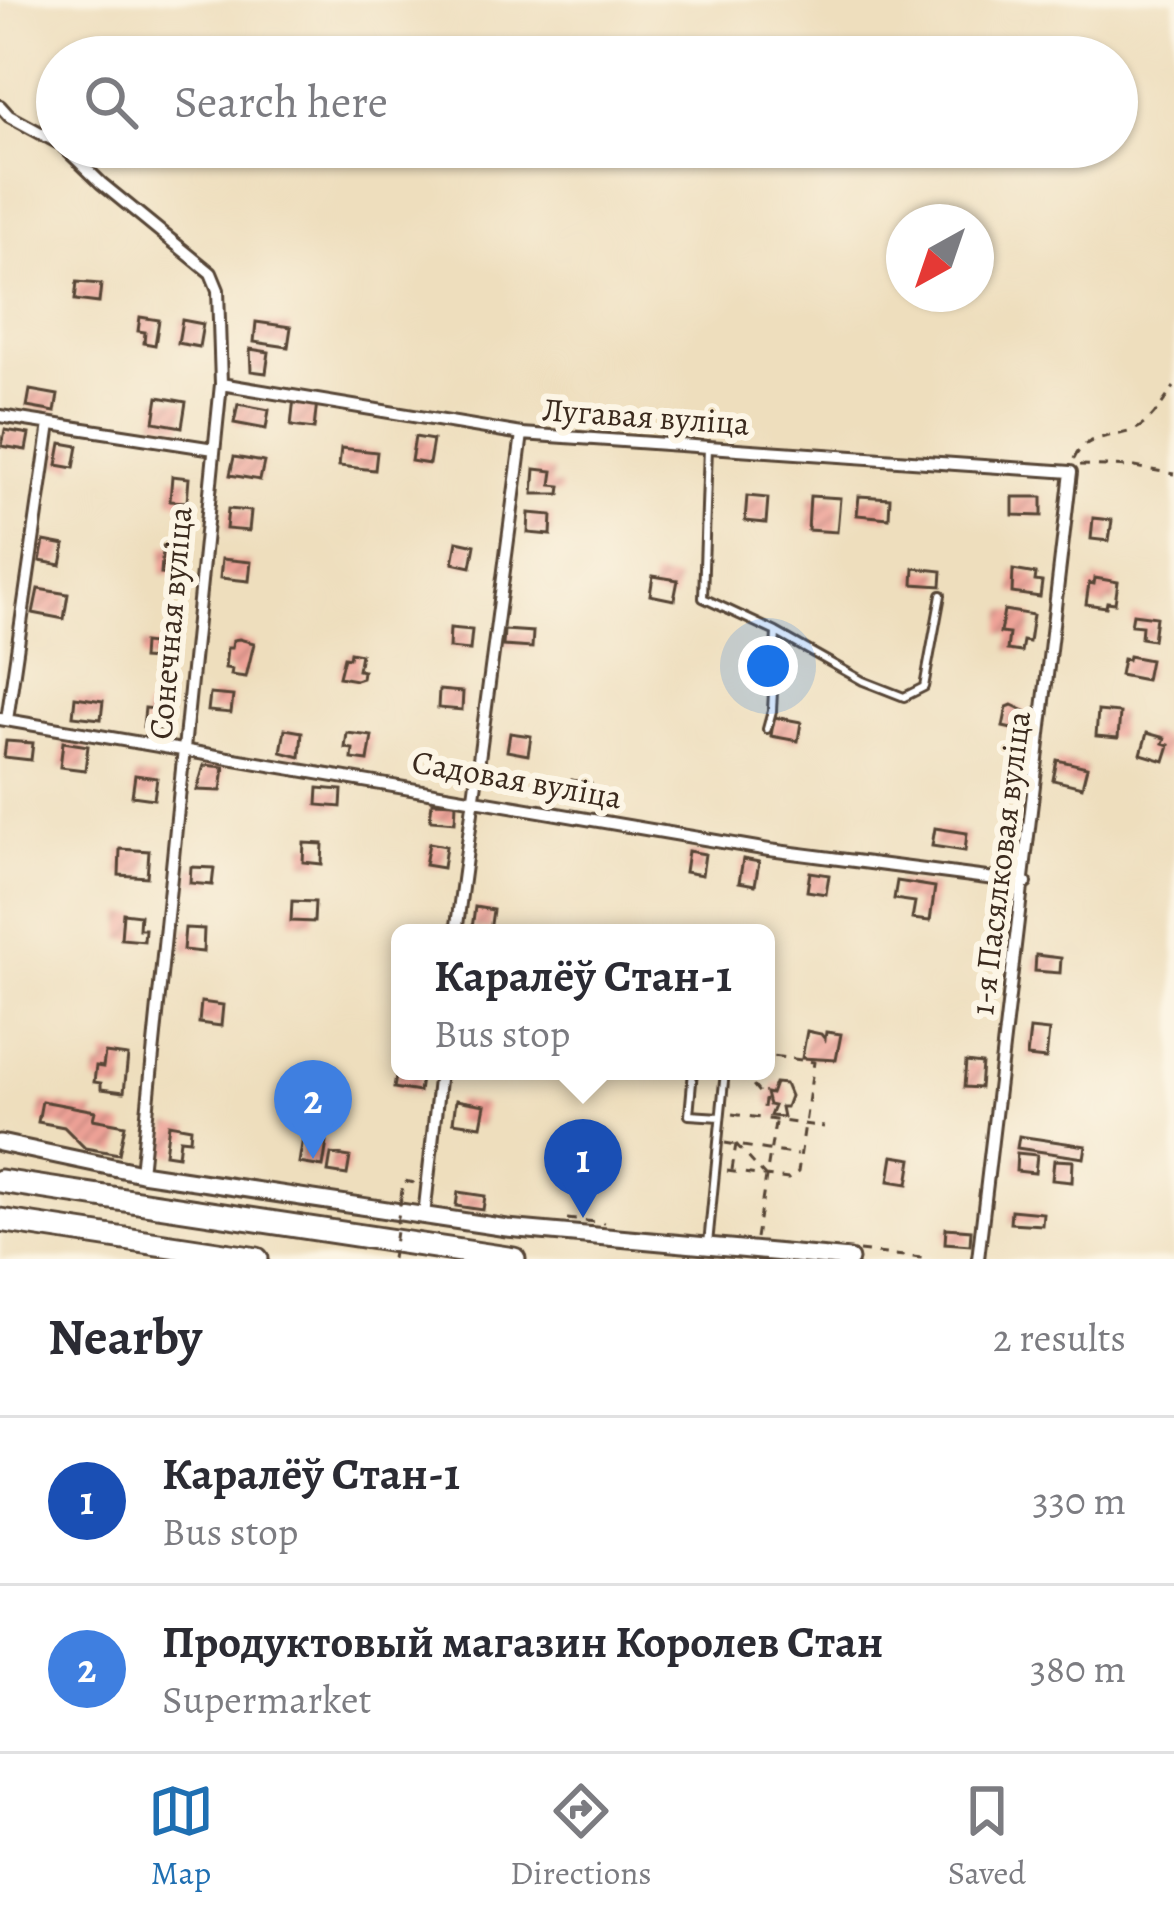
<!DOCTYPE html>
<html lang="en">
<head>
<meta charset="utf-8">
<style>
  :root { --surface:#fff; --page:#f2f2f3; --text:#2b2b33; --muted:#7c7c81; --line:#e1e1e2; --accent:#1f6fb2 }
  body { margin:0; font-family:Alegreya,serif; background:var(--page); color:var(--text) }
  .compass { position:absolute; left:886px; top:204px; width:108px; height:108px; border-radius:50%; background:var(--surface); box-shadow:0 3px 9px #0004; rotate:220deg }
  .you { position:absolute; left:768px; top:666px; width:42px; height:42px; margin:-30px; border:9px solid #fff; border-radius:50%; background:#1a73e8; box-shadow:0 0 0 18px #1a73e833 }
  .badge { display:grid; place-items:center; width:78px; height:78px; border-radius:50%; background:var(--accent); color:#fff; font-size:39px; font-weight:700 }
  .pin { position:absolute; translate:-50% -99px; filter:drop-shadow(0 3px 6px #0008) }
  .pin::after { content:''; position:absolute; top:63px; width:42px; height:36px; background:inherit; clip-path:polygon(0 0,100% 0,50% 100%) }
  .popup { position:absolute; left:391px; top:924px; width:384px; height:156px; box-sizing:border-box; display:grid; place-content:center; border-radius:18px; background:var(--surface); filter:drop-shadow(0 3px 9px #0005); font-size:39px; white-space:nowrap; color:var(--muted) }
  .popup b { font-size:45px; color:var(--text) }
  .popup::after { content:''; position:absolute; left:50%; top:100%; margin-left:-24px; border:24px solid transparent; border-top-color:var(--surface) }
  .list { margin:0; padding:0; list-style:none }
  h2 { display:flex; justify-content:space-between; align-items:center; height:156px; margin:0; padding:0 48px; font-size:51px }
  h2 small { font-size:39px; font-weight:400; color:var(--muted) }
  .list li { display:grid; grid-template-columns:78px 1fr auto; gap:36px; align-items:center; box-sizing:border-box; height:168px; padding:0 48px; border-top:3px solid var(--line) }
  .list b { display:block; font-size:45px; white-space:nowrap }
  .list p { margin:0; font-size:39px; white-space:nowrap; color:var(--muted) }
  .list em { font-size:39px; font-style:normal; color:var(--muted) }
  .icon { flex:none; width:66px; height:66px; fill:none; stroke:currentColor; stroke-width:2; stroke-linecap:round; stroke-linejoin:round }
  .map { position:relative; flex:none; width:1174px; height:1259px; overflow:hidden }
  .search { position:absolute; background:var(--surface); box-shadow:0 3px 9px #0004; left:36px; right:36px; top:36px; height:132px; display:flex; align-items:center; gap:30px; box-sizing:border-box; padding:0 42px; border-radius:66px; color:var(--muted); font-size:45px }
  .sheet { height:492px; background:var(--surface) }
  nav { display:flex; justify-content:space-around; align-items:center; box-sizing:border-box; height:168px; border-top:3px solid var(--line); background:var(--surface); font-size:33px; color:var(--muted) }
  nav a { display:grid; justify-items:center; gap:6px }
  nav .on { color:var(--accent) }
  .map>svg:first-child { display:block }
  .building { fill:url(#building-hatch) }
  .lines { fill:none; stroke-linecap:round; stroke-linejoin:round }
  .lane-casing { stroke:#564536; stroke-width:12 }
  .street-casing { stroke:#564536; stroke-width:16 }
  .secondary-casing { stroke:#564536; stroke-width:21 }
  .highway-casing { stroke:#564536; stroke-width:27 }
  .path { stroke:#564536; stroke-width:3; stroke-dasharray:9 9; stroke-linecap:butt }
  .lane { stroke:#fff; stroke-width:6 }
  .street { stroke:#fff; stroke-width:10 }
  .secondary { stroke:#fff; stroke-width:15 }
  .highway { stroke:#fff; stroke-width:21 }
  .path-bridge { stroke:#564536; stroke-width:3; stroke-dasharray:9 9; stroke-linecap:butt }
  .labels { text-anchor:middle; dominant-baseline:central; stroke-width:12; stroke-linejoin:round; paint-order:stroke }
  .street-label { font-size:33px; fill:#3b2a1e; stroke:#fcf5e5 }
</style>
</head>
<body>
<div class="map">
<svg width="1174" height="1259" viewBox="0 0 1174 1259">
  <defs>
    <pattern id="building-hatch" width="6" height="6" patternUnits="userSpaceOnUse" patternTransform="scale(3)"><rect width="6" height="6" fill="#eea297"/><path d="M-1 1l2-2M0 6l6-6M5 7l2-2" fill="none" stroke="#c2847b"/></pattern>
  </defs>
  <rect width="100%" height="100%" fill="#fcf5e5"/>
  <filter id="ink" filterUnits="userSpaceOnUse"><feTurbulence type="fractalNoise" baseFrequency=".00833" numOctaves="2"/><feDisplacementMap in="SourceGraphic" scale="24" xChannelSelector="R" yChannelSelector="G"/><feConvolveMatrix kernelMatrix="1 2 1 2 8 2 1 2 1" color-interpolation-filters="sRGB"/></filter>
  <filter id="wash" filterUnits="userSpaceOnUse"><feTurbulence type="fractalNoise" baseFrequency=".004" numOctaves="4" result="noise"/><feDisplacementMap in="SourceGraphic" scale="48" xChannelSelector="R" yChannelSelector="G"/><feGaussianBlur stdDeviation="2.7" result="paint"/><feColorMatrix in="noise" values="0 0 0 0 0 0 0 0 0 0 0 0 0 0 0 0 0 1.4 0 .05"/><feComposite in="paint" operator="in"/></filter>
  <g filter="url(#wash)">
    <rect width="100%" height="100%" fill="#eedebd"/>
    <g id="blocks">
      <path class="building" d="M77 282 101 284 99 303 75 300Z
        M140 317 159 320 155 345 144 343 145 332 138 331Z
        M182 320 203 324 199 347 178 343Z
        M256 322 291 327 288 347 254 342Z
        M250 349 269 352 266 373 251 371Z
        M30 390 58 395 55 412 27 407Z
        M158 397 186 402 182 427 154 422Z
        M294 398 317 401 314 429 291 426Z
        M238 404 269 410 266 429 234 423Z
        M5 430 29 434 26 450 2 446Z
        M415 437 433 440 429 464 411 461Z
        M61 443 78 446 74 468 57 465Z
        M341 448 377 452 375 470 339 466Z
        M234 457 264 462 260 480 230 475Z
        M535 469 553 471 551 485 561 486 560 494H533Z
        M172 476 189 478 187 502 170 501Z
        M747 496 768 498 766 523 745 521Z
        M810 496 840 498 837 532 808 530Z
        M859 496 890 498 889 518 857 515Z
        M1013 497H1042V516L1013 515Z
        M228 509 251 511 249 531 226 529Z
        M529 513 552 515 551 535 528 533Z
        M1093 518 1112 520 1109 541 1091 539Z
        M44 541 65 545 61 565 40 561Z
        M457 541 475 545 471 567 453 563Z
        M163 546 182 547 179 575 161 574Z
        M222 559 251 562 249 581 220 578Z
        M914 568 942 571 941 586 913 584Z
        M1013 570 1036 574 1035 581 1042 582 1040 597 1012 593Z
        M653 576 678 580 674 600 650 595Z
        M1095 578 1118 582 1115 603 1107 602 1106 607 1086 604 1089 583 1094 584Z
        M38 589 68 594 64 619 33 613Z
        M1004 610 1033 615 1029 642 1023 641 1021 652 1007 650 1009 634 1000 633Z
        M1133 614 1156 617 1153 640 1141 638 1142 626 1131 625Z
        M450 628 472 630 470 650 449 648Z
        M504 630 533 632 532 648 503 646Z
        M239 639 254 643 246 677 231 675 232 669 225 668 227 648H232L233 640Z
        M143 643 171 646 170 661 142 659Z
        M350 652 361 654 358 670 363 671 362 678 356 680 339 677 344 657 349 658Z
        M1129 656 1150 660 1146 680 1120 675 1123 659 1128 660Z
        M439 690 463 692 462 710 438 708Z
        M210 694 233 696 231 713 208 711Z
        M75 697 103 701 101 719 73 716Z
        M1012 705 1025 711 1021 731 1003 727 1007 707Z
        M145 708 166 710 164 729 143 727Z
        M1098 711 1120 713 1118 738 1096 736Z
        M774 717 801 722 798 741 771 736Z
        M285 729 302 732 300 757 281 752Z
        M347 733 372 736 368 761 352 759 353 749 345 748Z
        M510 733 531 736 528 755 507 751Z
        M1147 733 1165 738 1163 743 1169 745 1164 761 1141 754Z
        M6 741 33 743 31 760 4 757Z
        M63 742 88 746 85 770 60 767Z
        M1057 760 1087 767 1082 787 1053 780Z
        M204 765 224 767 221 791 197 790Z
        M135 775 157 778 154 799 132 796Z
        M572 780 591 784 588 802 569 799Z
        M318 788 342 790 341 807 317 805Z
        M432 802 456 803 455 822 430 820Z
        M935 828 967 833 965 851 932 846Z
        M304 843 323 844 322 864 303 862Z
        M429 843 446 846 443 868 425 865Z
        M120 849 149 851 147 877 119 875Z
        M688 851 705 854 702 875 685 872Z
        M743 859 759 862 755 885 739 882Z
        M191 867 214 868 212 885 190 883Z
        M810 872 829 875 826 894 807 891Z
        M897 881 935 887 930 921 912 919 915 902 894 899Z
        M292 901 315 902 314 922 291 921Z
        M475 907 493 910 490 931 472 928Z
        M123 913 140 915 139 929H145L144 941 121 939Z
        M185 928 204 929 203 952 183 950Z
        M1036 955 1061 958 1060 973 1035 971Z
        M201 1002 223 1005 221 1026 199 1023Z
        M1030 1029 1049 1031 1046 1059 1027 1057Z
        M807 1031 821 1034 825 1039 826 1032 841 1034 836 1060 802 1058Z
        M105 1053 128 1056 124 1092 101 1089V1083L94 1082 96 1066 103 1067Z
        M966 1062 982 1064 980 1088 964 1087Z
        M397 1071 422 1072 419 1092 394 1088Z
        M775 1083 785 1084 790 1096 786 1107H781L783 1117 770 1116 774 1106 769 1105 766 1093 771 1094Z
        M456 1100 485 1105 481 1126 453 1122Z
        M42 1101 95 1111 93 1119 125 1125 119 1154 85 1148 64 1127 38 1122Z
        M169 1124 191 1128 190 1140 180 1139 178 1156 165 1154Z
        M1019 1136 1086 1146 1084 1158 1017 1148Z
        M303 1138 327 1142 323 1167 299 1163Z
        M1017 1153 1037 1155 1035 1173 1016 1171Z
        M331 1154 350 1157 347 1175 328 1172Z
        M893 1156 912 1159 908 1184 889 1181Z
        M1054 1160 1073 1161 1072 1182 1052 1180Z
        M458 1192 485 1196 483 1210 456 1206Z
        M1011 1210 1043 1213 1042 1225 1010 1223Z
        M946 1228 971 1230 970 1245 945 1243Z"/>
    </g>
  </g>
  <g filter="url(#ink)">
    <use href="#blocks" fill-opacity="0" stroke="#564536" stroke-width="3"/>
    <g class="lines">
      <g class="lane-casing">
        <path id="lane" d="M708 447 703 598 776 632 772 711 767 729
          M776 632 863 681 904 697 924 687 941 595
          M693 1071 689 1115 720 1117
          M708 1244 725 1071"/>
      </g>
      <g class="street-casing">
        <path id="street" d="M0 106 9 116 57 142
          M64 147 101 183 211 273 218 290 221 384 141 1173
          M221 384 522 434 1071 472 978 1259
          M0 416 214 449
          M0 719 769 850 1026 883
          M7 720 50 424
          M456 933 522 434
          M424 1216 440 1071"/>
      </g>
      <g class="secondary-casing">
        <path id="secondary" d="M0 1143 141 1173 507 1228 850 1259"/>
      </g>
      <g class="highway-casing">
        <path id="highway" d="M0 1181 514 1259
          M0 1220 257 1259"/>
      </g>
      <path class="path" d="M1074 459C1086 433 1111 439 1134 430 1151 423 1163 402 1174 387
        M1080 465 1135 467 1174 474
        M766 1033H770
        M742 1071 765 1100 763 1115
        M732 1114 824 1127
        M725 1143 798 1155
        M736 1144 766 1177
        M732 1170 736 1144
        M727 1171 788 1179 798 1172 814 1062 766 1055
        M401 1197 403 1181 415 1183
        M567 1219 605 1223
        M756 1238 776 1117
        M859 1251 930 1259"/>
      <use href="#lane" class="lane"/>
      <use href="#street" class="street"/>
      <use href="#secondary" class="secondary"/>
      <use href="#highway" class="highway"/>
      <path class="path-bridge" d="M392 1259 401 1197"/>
    </g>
  </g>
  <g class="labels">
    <g class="street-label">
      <text transform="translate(646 416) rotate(4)">Лугавая вуліца</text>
      <text transform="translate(170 623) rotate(-85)">Сонечная вуліца</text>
      <text transform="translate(517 779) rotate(10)">Садовая вуліца</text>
      <text transform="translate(1000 863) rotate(-83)">1-я Пасялковая вуліца</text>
    </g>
  </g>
</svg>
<svg class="compass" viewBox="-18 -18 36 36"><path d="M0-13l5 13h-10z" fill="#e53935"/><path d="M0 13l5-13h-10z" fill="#7c7c81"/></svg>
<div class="you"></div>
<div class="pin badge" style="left:583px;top:1218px;background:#1a4fb4">1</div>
<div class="popup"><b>Каралёў Стан-1</b>Bus stop</div>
<div class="pin badge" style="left:313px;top:1159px;background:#3f7fe0">2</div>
<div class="search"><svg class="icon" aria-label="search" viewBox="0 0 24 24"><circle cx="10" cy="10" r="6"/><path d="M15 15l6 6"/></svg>Search here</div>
</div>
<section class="sheet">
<h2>Nearby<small>2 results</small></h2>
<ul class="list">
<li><span class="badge" style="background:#1a4fb4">1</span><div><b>Каралёў Стан-1</b><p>Bus stop</p></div><em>330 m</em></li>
<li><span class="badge" style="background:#3f7fe0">2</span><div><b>Продуктовый магазин Королев Стан</b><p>Supermarket</p></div><em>380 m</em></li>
</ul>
</section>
<nav>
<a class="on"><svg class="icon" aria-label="map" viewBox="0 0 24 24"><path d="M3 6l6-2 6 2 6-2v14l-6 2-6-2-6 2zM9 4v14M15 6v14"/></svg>Map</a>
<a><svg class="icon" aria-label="directions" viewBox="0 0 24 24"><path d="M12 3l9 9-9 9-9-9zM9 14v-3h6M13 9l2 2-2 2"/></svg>Directions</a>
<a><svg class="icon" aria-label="saved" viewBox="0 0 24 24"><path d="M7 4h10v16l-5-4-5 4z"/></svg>Saved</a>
</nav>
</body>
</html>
